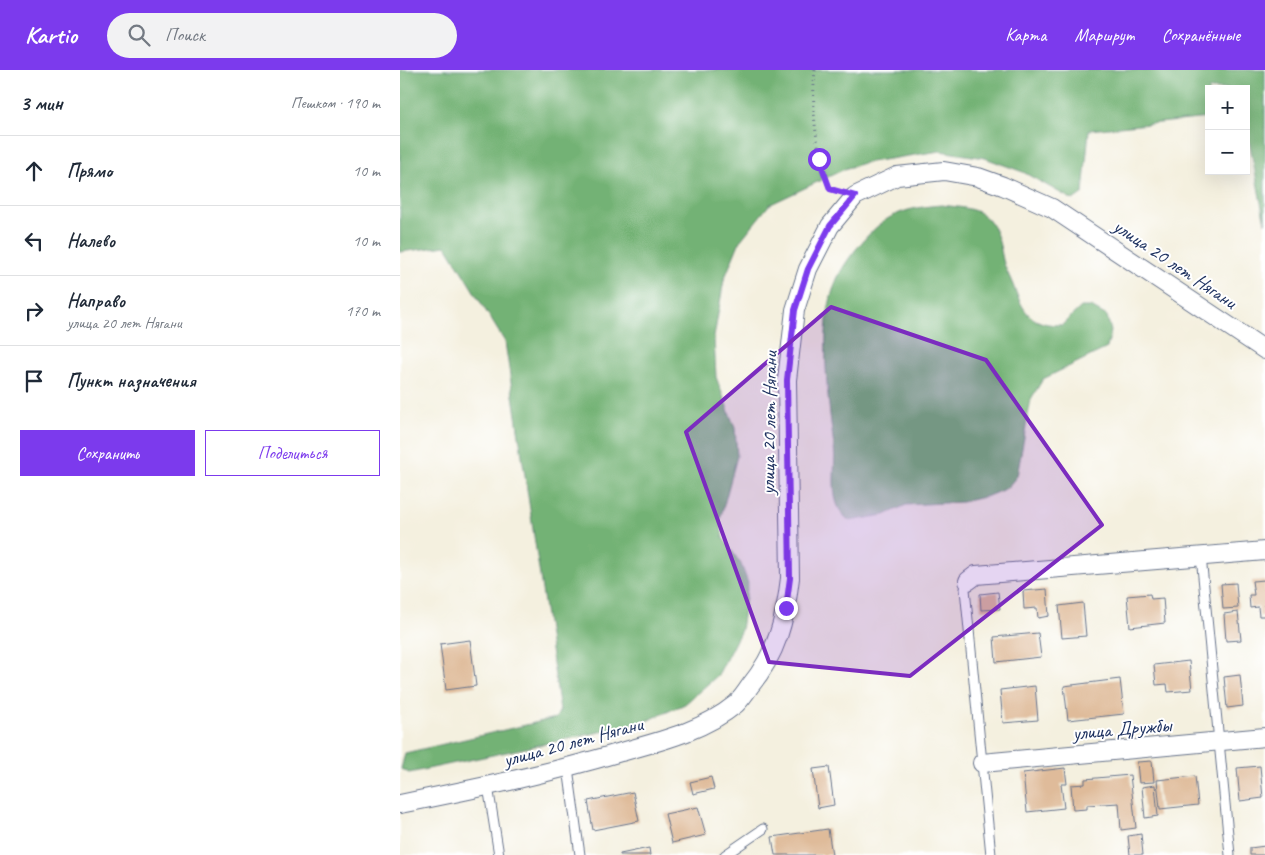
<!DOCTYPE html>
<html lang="ru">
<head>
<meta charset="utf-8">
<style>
  :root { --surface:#fff; --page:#f2f2f3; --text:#1f2937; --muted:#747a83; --line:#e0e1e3; --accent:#7c3aed }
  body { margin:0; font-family:Caveat,sans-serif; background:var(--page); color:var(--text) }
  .controls { position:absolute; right:15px; top:15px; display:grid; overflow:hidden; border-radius:0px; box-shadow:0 5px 20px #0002 }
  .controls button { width:45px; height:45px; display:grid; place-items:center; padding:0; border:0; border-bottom:1px solid var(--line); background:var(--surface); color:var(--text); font:25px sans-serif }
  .stop { position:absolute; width:15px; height:15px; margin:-11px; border:4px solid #7c3aed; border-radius:50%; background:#fff }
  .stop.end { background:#7c3aed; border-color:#fff; box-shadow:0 1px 5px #0008 }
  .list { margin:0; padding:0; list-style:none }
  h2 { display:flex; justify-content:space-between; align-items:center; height:65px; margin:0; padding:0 20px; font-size:21px }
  h2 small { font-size:16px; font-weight:400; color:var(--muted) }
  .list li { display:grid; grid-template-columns:32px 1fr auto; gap:15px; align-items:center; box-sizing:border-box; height:70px; padding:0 20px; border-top:1px solid var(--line) }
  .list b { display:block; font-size:19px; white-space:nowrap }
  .list p { margin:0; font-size:16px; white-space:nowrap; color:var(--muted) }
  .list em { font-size:16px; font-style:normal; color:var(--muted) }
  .actions { display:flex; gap:10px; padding:15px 20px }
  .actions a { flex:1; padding:11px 0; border:1px solid var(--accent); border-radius:0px; text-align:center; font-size:18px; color:var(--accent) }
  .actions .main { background:var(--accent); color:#fff }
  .icon { flex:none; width:28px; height:28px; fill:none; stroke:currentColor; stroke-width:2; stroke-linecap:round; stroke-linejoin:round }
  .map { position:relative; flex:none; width:865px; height:785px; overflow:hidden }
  header { display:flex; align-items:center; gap:30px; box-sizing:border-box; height:70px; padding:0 25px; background:var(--accent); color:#fff }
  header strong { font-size:24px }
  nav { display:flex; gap:28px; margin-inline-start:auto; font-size:18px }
  .search { width:350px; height:45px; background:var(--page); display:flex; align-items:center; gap:12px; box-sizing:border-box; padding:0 18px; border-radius:28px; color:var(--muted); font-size:19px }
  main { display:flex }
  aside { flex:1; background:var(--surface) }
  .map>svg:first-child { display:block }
  .forest { fill:#73b274; stroke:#477069 }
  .building { fill:#dfbb9a }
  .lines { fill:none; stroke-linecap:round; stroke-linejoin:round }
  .lane-casing { stroke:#67738b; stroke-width:11 }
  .street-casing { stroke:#67738b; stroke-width:20 }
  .path { stroke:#67738b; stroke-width:3; stroke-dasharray:1 4; stroke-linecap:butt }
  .lane { stroke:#fff; stroke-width:9 }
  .street { stroke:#fff; stroke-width:18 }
  .route { stroke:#7c3aed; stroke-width:6 }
  .marked { fill:#7b2cbf; fill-opacity:0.2; stroke:#7b2cbf; stroke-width:4; stroke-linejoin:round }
  .labels { text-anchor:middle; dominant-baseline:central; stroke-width:4; stroke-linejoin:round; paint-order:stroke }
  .street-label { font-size:20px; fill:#1b2f5e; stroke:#fff }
</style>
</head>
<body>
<header>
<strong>Kartio</strong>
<div class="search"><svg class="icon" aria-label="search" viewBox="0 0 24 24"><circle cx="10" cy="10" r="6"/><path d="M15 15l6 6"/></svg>Поиск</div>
<nav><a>Карта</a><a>Маршрут</a><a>Сохранённые</a></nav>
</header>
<main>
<aside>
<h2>3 мин<small>Пешком · 190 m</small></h2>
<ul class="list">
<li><svg class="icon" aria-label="ahead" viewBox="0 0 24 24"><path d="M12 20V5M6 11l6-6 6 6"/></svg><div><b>Прямо</b></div><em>10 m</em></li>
<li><svg class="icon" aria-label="left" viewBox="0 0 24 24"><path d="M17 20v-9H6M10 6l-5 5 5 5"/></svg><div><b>Налево</b></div><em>10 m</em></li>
<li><svg class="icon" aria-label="right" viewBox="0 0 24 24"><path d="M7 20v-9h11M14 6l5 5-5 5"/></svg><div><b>Направо</b><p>улица 20 лет Нягани</p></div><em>170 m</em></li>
<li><svg class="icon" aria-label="arrive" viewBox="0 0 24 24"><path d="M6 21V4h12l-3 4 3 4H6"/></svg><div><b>Пункт назначения</b></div></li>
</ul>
<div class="actions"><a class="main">Сохранить</a><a>Поделиться</a></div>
</aside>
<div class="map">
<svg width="865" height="785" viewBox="0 0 865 785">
  <rect width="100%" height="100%" fill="#fff"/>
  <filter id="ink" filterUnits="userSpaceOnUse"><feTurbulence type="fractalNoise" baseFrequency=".02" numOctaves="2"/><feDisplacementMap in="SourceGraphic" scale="10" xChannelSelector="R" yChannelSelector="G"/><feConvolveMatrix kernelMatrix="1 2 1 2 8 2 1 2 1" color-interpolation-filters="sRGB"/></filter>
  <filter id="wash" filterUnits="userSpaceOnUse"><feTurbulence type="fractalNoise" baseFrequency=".0096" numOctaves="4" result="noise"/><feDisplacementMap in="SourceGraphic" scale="20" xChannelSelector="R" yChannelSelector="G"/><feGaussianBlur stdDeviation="1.12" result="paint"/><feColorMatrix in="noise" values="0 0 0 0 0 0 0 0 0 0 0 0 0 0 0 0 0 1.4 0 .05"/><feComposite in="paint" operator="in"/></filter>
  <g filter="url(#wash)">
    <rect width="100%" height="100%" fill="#f4f0df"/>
    <path class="forest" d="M0 0H865V153L846 55V19H809V48L689 60 683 123 673 130 623 102 585 88 540 81 464 93 447 98 369 135 340 171 324 210 314 267 316 307 335 358 337 386 320 450 323 468 341 494 348 513 341 560 318 605 285 634 242 653 9 703 1 699 5 683 156 648 160 640 105 272 46 176 0 182Z
      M542 135C555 137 572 137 583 145 597 155 600 175 603 190 605 199 610 207 613 215 624 243 630 255 662 255L681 237H691L707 246 711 261 707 278 643 309 631 329 617 406 607 418 588 426 562 432 506 435 485 445 450 451C426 434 437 402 434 377 428 329 418 259 435 214 441 198 451 185 462 172 472 161 482 150 497 144 511 138 527 136 542 135Z"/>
    <g id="blocks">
      <path class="building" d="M865 510V546H859L858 537 850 538 849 525H854L852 511Z
        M836 513 838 538 823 539 821 514Z
        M647 519 649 546 638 548 637 538 624 539 623 521Z
        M598 522 600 539 581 540 580 524Z
        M750 524 751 529 763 528 765 553 730 557 727 526Z
        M683 533 686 566 662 568 659 536Z
        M838 542 841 570 826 571 824 544Z
        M638 563 641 587 596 592 594 567Z
        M70 570 76 616 46 620 40 574Z
        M789 591 792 620 768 622 767 614 756 615 754 595Z
        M840 605 843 636 827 638 824 607Z
        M720 609 724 644 668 650 664 616Z
        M635 616 638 650 603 653 600 620Z
        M752 691 754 712 739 713 737 692Z
        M860 696 863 728 840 731 837 698Z
        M429 697 434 735 418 738 413 699Z
        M665 698 667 714H661L664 738 627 742 623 703Z
        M730 705 736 758 721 760 719 733 687 735V739L673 740 671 715 685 714V709Z
        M795 706 798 735 760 739 757 710Z
        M311 707 314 719 293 724 290 712Z
        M755 715 758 746 745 748 742 717Z
        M233 722 239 751 193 760 188 731Z
        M298 737 306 765 272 773 265 744Z
        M428 759 432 785H375L372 767Z
        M741 764 743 785H730L728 766Z
        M865 776V785H850V778Z
        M249 778 250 785H220V784Z"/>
    </g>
  </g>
  <g filter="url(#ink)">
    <use href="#blocks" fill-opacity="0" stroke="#67738b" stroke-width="1"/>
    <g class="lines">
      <g class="lane-casing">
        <path id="lane" d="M801 486 830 785
          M568 511 565 519 591 785
          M168 698 180 785
          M88 716 99 785
          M325 785 363 759"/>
      </g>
      <g class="street-casing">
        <path id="street" d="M568 511 576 505 865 481
          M582 693 865 667
          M0 734C74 719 148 704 221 682 261 671 303 661 336 634 341 629 346 622 350 616 377 583 385 551 390 508L387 310 395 240 408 199 430 156 455 126 497 106 544 101 578 107 603 116 652 138 865 280"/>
      </g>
      <path class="path" d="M415 0C411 43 416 79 430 119L437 121"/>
      <use href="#lane" class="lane"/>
      <use href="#street" class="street"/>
    </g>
  </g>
  <g class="lines" filter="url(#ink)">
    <path class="route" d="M386 538 390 508 387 310 395 240 408 199 430 156 455 126 430 119 419 89"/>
  </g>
  <path class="marked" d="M431 237 586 290 702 455 510 606 369 592 286 362Z"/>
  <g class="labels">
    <g class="street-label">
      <text transform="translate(775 194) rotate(34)">улица 20 лет Нягани</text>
      <text transform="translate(369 353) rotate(-89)">улица 20 лет Нягани</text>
      <text transform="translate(722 659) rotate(-5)">улица Дружбы</text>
      <text transform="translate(173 672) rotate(-15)">улица 20 лет Нягани</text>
    </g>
  </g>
</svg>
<div class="controls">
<button>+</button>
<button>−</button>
</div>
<div class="stop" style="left:419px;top:89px"></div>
<div class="stop end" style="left:386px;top:538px"></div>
</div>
</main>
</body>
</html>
